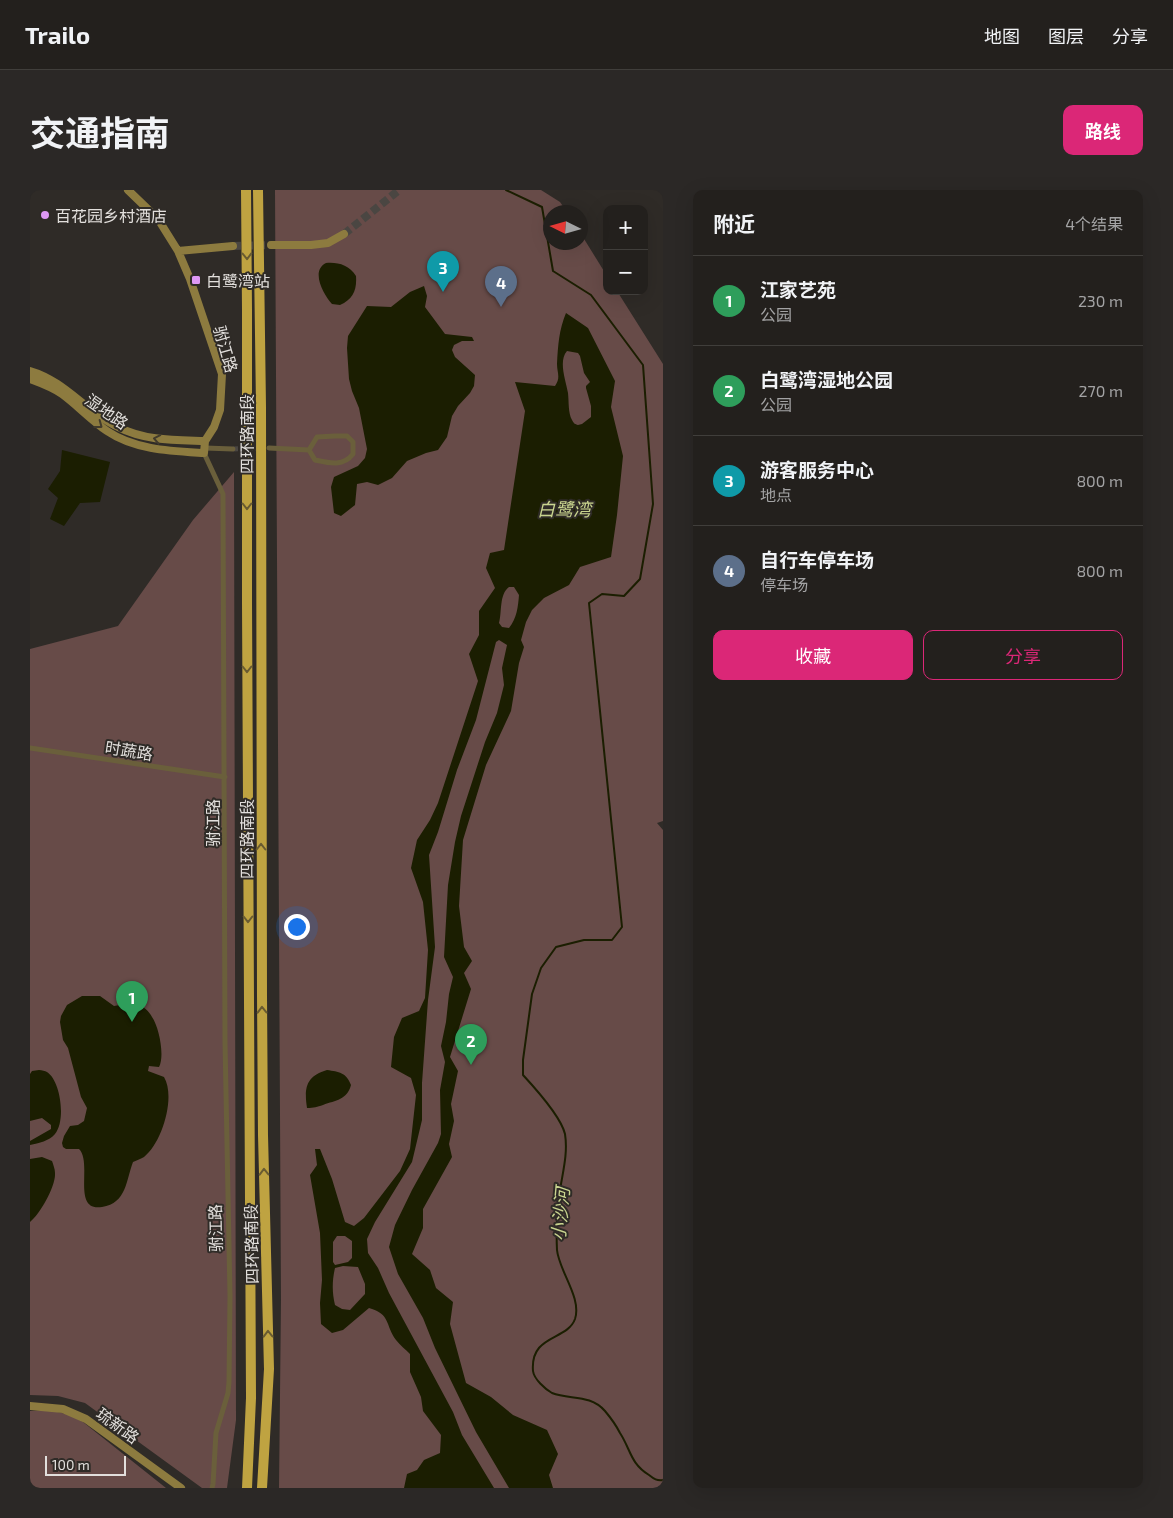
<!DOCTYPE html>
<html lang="zh">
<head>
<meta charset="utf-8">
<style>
  :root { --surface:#23201d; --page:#2b2826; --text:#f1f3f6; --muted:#a3a3a4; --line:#403e3b; --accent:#db2777 }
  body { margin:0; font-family:"Exo 2","Noto Sans SC",sans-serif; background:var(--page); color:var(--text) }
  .controls { position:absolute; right:15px; top:15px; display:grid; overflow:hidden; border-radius:10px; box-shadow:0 5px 20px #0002 }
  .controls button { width:45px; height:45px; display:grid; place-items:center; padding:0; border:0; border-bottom:1px solid var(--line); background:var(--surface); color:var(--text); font:25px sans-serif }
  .compass { position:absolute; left:513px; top:15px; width:45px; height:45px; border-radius:50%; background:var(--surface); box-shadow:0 5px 20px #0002; rotate:275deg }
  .scale { position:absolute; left:15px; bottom:12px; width:81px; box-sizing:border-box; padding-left:5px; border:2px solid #e2dfdc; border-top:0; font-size:14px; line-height:18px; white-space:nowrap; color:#e2dfdc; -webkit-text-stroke:4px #2f2b27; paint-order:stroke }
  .you { position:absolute; left:266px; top:736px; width:18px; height:18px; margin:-12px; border:4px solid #fff; border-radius:50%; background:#1a73e8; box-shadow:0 0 0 8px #1a73e833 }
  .badge { display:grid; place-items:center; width:32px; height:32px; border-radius:50%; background:var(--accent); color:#fff; font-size:16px; font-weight:700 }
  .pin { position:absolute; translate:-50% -41px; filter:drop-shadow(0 1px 2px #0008) }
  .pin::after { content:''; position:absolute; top:26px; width:18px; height:15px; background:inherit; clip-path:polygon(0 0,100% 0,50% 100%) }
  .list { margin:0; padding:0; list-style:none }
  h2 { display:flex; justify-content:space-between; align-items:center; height:65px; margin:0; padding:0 20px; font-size:21px }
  h2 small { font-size:16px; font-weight:400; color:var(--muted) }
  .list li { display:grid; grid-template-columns:32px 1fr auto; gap:15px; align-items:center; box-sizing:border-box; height:90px; padding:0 20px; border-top:1px solid var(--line) }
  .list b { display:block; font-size:19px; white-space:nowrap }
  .list p { margin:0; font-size:16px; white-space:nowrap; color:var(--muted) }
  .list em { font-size:16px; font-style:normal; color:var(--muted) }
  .actions { display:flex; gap:10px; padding:15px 20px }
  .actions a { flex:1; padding:11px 0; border:1px solid var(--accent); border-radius:10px; text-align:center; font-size:18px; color:var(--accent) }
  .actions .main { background:var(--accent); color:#fff }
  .map { position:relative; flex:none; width:633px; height:1298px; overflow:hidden; border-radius:10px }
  header { display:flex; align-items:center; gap:30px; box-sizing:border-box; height:70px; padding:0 25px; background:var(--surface); border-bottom:1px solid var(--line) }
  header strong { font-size:24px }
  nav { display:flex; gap:28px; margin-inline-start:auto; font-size:18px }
  .intro { display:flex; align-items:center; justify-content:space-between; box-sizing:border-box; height:120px; padding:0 30px }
  h1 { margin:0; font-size:35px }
  .button { padding:12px 22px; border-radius:10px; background:var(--accent); color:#fff; font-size:18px; font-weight:700 }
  main { display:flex; gap:30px; padding:0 30px }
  aside { flex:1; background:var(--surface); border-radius:10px; box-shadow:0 5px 20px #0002 }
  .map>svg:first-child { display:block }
  .green { fill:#674b48 }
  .water { fill:#1b1e01; fill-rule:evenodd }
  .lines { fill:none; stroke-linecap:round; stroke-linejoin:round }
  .stream { stroke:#1b1e01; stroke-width:2 }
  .street-tunnel { stroke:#4a4642; stroke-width:5; stroke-dasharray:5 2.5; stroke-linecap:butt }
  .secondary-tunnel { stroke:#4a4642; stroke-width:8; stroke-dasharray:8 4; stroke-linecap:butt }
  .street { stroke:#6a5f3b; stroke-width:5 }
  .secondary { stroke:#8d7b3f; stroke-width:8 }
  .highway { stroke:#bfa341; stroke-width:10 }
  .oneway { stroke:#695b31 }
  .oneway2 { stroke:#423b2c }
  .poi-dot { fill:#de98f3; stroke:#2f2b27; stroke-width:2 }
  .labels { text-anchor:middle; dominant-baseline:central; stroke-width:4; stroke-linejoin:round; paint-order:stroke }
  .poi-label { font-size:16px; fill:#e2dfdc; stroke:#2f2b27; text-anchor:start }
  .street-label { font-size:16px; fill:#e2dfdc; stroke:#2f2b27 }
  .water-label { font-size:18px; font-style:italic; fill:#c9d48f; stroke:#2f2b27 }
</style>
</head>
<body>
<header>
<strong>Trailo</strong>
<nav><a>地图</a><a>图层</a><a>分享</a></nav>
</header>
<div class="intro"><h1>交通指南</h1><a class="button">路线</a></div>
<main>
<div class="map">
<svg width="633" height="1298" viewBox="0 0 633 1298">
  <rect width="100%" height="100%" fill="#2f2b27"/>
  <path class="green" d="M245 0H511L530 12 537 22H520V52H550L551 44 577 86V101H587L633 174V631L627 633 633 640V1298H249L251 1110Z
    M204 282 206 1230 197 1298H172L55 1213 28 1206 0 1205V459L88 436 163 330Z
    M19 1220 40 1225 53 1232 136 1298H0V1221Z"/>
  <path class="water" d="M296 73C308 72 319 75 326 86 327 100 323 109 310 115L302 114C294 105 280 81 296 73Z
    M394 96 397 106 395 117 415 144 442 147 444 151H432L424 155 422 160 425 167 445 185 444 196 440 203 428 216 422 226 417 247 408 260 396 263 377 271 362 288 348 295 337 292 327 294 325 315 311 326 304 323 301 297 304 287 328 276 335 268 337 259 329 218 322 201 319 189 317 158 318 146 337 116 361 117 380 102Z
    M536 123 558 138 585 191 581 217 593 266 587 325 581 367 550 377 539 395 514 408 502 420 496 432 491 450 494 457 489 473 481 521 456 575 433 650 429 716 434 757 442 771 434 783 441 799 420 867 428 881 421 914 424 931 419 954 422 967 393 1019V1038L382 1064 400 1080 406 1098 423 1112 420 1134 436 1193 461 1207 483 1225 517 1240 528 1264 519 1285 523 1298H479L446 1242 405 1158 393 1128 368 1084 359 1057 365 1035 382 1000 408 953 411 944 410 900 415 872 411 856 416 832 419 804 423 787 414 767 418 695 425 652 431 626 455 552 467 523 474 495 472 478 477 455 469 450 466 452 446 530 427 580 408 642 399 665 405 757 398 810 392 893V930L382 972 345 1032 337 1049 338 1063 348 1078 359 1103 423 1222 432 1245 464 1298H374L377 1284 387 1280 394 1270 410 1263 411 1245 393 1221 391 1207 380 1182V1164C376 1160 370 1155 366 1150 355 1135 361 1124 339 1118L313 1140 302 1143 291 1134 290 1113 292 1090 290 1043 280 985 287 975 285 959H290L302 989 315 1032 324 1036 334 1028 370 981 380 959 386 905 381 888 361 877 364 847 372 828 389 821 395 808 398 760 393 712 381 678 387 650 400 630 408 613 448 491 439 464 449 445V421L465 398 456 378 460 363 474 360 495 221 485 192 525 196C531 187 527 183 527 174 528 155 529 140 536 123ZM537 161 548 163 550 166 554 183 560 192 556 196V198L561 216V227L552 234 548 235C545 234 544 234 542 230 538 223 539 212 538 203 536 191 528 171 537 161ZM479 397H484L489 405C488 417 487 428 479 438L472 437 469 433C472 423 469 404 479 397ZM307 1046H315L322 1051V1068L318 1072 305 1075 303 1072V1052ZM313 1076 328 1077 335 1094V1104L320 1120 312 1119 305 1115C302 1103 302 1091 305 1078Z
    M32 260 80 272 70 312 50 313 34 336 20 329 28 308 18 299 30 281Z
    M52 806H70L84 816C92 815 99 812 107 814 113 816 119 821 122 827 129 837 135 866 129 877L119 876 118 881 134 887C146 907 132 953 114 967 111 969 107 970 103 972 96 990 97 1013 72 1017 41 1022 63 973 49 959H36L33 957 32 953 34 946 40 936 48 935 54 931 57 918 51 907 38 858 33 850 30 832 31 826 37 815Z
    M9 880C12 880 15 881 17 882 31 891 36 931 25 944 19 951 9 953 0 955V951L21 939V935L12 928 0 931V884L2 881Z
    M297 880C309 882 316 882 321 895 317 910 306 910 293 915 287 917 284 918 277 918 274 898 276 886 297 880Z
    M12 967 22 971C23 974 25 979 25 983 26 996 10 1024 0 1032V969Z"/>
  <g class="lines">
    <path class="stream" d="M476 0 512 17 523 81 561 105 613 175 623 314 610 389 594 406 572 404 559 413 592 737 582 750H554L526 757 511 778 502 804 493 870V885C505 898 531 927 535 944 538 963 533 981 530 1000 527 1020 526 1040 527 1060 529 1081 552 1108 545 1129 537 1151 500 1144 503 1181 504 1189 515 1199 522 1203 540 1210 560 1204 575 1221 580 1227 586 1235 590 1243 601 1260 600 1273 619 1285 624 1289 627 1291 633 1290"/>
    <path class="street-tunnel" d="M203 259 231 258"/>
    <path class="secondary-tunnel" d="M314 44 369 0
      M203 56 241 55"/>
    <path class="street" d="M175 258 203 259
      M239 258 279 260 285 270C299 273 313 277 323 264V252L317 246H305L287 247 279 260
      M174 263 193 304 195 852 200 1106 199 1192 198 1203 186 1243 183 1294 182 1298
      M0 558 195 587"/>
    <path class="secondary" d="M241 55H281L298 53 314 44
      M148 61 203 56
      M0 181C35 191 56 222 88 237 115 251 146 250 175 251
      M0 189C11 193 22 197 32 204 47 215 61 230 77 241 105 260 141 261 174 263L175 251 184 237 190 220 192 184 160 89 148 61 128 29 98 0
      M0 1216 33 1219 56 1229 151 1298"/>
    <path class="highway" d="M216 0 217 119V413L221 1208 217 1298
      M228 0 231 217 232 806 233 945 239 1179 232 1298"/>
  </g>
  <defs><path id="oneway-chevron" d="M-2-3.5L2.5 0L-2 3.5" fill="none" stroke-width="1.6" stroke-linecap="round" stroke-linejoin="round" transform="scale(1.25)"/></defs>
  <g class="oneway">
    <use href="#oneway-chevron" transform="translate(217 66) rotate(89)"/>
    <use href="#oneway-chevron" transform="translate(217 316) rotate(90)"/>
    <use href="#oneway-chevron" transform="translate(217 479) rotate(90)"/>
    <use href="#oneway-chevron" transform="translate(231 657) rotate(-90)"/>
    <use href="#oneway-chevron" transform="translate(218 729) rotate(90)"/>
    <use href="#oneway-chevron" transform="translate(232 820) rotate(-91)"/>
    <use href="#oneway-chevron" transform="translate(234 982) rotate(-91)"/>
    <use href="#oneway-chevron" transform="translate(238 1144) rotate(-91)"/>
  </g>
  <g class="oneway2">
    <use href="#oneway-chevron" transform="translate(69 235) rotate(37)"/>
    <use href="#oneway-chevron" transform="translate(127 249) rotate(-169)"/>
  </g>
  <g class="poi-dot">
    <circle cx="15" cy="25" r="5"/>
    <rect x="161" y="85" width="10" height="10" rx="2.5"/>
  </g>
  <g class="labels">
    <g class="poi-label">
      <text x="25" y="25">百花园乡村酒店</text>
      <text x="176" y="90">白鹭湾站</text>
    </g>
    <g class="street-label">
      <text transform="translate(196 159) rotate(74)">驸江路</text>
      <text transform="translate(77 221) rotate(35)">湿地路</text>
      <text transform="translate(216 244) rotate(-90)">四环路南段</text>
      <text transform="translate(99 560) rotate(9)">时蔬路</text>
      <text transform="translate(182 633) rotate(-90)">驸江路</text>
      <text transform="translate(216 649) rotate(-90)">四环路南段</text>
      <text transform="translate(185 1038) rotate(-91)">驸江路</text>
      <text transform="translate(221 1054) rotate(-91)">四环路南段</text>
      <text transform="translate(88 1235) rotate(36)">琉新路</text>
    </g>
    <g class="water-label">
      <text x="534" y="319">白鹭湾</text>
      <text transform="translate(530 1024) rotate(-85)">小沙河</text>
    </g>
  </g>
</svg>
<div class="controls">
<button>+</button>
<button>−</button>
</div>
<svg class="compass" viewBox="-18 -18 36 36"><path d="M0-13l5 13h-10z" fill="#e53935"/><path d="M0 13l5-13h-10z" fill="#a3a3a4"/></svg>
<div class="scale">100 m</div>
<div class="you"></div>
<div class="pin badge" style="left:102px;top:832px;background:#2e9e5b">1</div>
<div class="pin badge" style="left:441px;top:875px;background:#2e9e5b">2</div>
<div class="pin badge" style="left:413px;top:102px;background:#0f9aa8">3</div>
<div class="pin badge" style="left:471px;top:117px;background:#5c6f8a">4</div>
</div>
<aside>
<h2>附近<small>4个结果</small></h2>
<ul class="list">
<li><span class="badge" style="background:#2e9e5b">1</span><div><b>江家艺苑</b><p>公园</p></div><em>230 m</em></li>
<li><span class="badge" style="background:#2e9e5b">2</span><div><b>白鹭湾湿地公园</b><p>公园</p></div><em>270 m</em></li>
<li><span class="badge" style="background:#0f9aa8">3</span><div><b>游客服务中心</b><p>地点</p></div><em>800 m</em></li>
<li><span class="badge" style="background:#5c6f8a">4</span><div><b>自行车停车场</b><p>停车场</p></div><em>800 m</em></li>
</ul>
<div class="actions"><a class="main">收藏</a><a>分享</a></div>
</aside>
</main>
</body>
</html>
